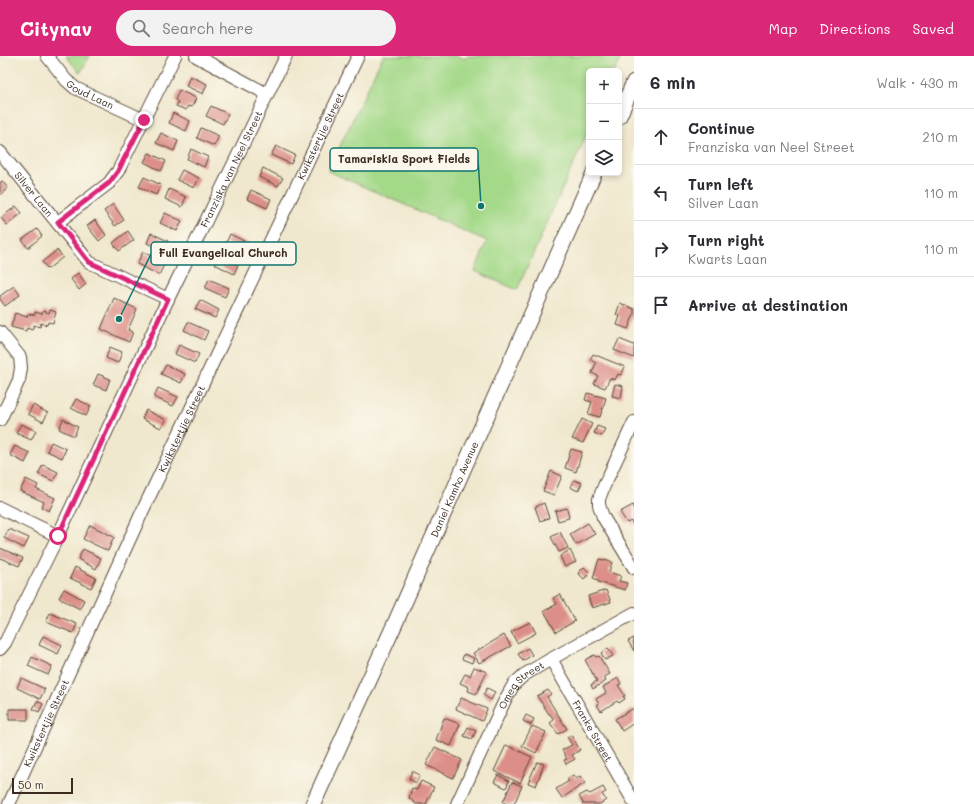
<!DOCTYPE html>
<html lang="en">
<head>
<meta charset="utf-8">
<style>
  :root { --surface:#fff; --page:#f2f2f3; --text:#2b2b33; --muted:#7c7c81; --line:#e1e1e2; --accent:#db2777 }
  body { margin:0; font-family:Mali,sans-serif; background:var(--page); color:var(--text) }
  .controls { position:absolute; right:12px; top:12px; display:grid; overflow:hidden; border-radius:6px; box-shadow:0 2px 6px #0003 }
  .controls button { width:36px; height:36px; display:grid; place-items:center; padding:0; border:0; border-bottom:1px solid var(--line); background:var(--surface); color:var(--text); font:20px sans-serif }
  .scale { position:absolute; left:12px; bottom:10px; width:61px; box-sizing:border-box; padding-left:4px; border:2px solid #3b2a1e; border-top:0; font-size:11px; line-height:14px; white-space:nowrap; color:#3b2a1e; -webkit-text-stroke:3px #fbf7ec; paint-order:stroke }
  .stop { position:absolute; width:12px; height:12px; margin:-9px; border:3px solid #db2777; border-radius:50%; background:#fff }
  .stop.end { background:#db2777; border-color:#fff; box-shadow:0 1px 4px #0008 }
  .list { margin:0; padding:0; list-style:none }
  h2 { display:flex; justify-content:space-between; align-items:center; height:52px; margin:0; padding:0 16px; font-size:17px }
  h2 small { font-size:13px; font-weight:400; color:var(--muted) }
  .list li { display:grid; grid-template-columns:26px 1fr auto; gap:12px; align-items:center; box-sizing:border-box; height:56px; padding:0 16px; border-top:1px solid var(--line) }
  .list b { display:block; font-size:15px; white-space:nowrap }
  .list p { margin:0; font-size:13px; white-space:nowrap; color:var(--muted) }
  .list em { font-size:13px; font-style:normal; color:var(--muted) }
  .icon { flex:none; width:22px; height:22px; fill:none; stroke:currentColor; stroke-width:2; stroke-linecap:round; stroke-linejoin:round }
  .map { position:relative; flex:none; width:634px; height:748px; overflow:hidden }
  header { display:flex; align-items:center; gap:24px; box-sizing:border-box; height:56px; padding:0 20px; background:var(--accent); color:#fff }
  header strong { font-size:19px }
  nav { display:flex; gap:22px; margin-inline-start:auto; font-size:14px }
  .search { width:280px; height:36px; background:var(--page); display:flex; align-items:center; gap:10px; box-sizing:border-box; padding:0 14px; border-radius:22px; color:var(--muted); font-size:15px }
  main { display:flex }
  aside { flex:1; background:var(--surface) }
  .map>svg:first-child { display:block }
  .green { fill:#a5d98a; stroke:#708254 }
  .building { fill:#dc8f88 }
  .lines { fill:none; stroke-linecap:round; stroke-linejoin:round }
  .minor-casing { stroke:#564638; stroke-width:14 }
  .major-casing { stroke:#564638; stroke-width:17 }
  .minor { stroke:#fff; stroke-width:12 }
  .major { stroke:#fff; stroke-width:15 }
  .route { stroke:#db2777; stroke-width:5 }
  .labels { text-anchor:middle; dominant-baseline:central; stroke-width:3; stroke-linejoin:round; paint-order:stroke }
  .street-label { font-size:10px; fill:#3b2a1e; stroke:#fbf7ec }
  .leader { fill:none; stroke:#0f766e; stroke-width:1.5 }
  .callout-dot { fill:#0f766e; stroke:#fbf7ec; stroke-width:1.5 }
  .callout { fill:#fbf7ec; stroke:#0f766e; stroke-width:1.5 }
  .callout-label { font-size:11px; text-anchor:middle; font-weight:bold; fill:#3b2a1e }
</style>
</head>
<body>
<header>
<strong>Citynav</strong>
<div class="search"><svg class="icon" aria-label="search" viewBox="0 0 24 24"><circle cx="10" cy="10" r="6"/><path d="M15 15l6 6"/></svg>Search here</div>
<nav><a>Map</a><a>Directions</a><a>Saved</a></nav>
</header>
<main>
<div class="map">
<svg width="634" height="748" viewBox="0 0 634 748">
  <rect width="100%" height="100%" fill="#fbf7ec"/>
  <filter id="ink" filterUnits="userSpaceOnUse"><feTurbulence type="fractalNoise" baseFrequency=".025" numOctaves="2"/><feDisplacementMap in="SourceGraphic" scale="8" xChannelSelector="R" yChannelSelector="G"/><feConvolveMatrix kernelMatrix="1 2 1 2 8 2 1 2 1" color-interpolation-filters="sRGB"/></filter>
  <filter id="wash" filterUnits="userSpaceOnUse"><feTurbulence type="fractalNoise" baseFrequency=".012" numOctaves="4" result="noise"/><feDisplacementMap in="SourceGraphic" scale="16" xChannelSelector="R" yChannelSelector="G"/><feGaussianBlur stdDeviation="0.9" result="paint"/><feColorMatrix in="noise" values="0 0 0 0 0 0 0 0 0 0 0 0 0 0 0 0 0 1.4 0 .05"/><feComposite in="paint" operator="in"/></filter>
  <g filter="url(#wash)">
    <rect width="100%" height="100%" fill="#f0e8ce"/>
    <path class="green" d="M66 0H90L80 17Z
      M383 0H458L465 3 467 0H621L615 15H589V73L517 234 475 215 487 185 328 115Z"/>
    <g id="blocks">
      <path class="building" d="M190 20 207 28 203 38 186 30Z
        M179 34 196 42 192 51 188 50 186 54 176 50 178 46 175 44Z
        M211 50 228 58 223 68 206 60Z
        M173 57 190 65 186 75 169 67Z
        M201 72 219 80 214 90 197 82Z
        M161 77 178 85 174 95 156 87Z
        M276 90 295 99 291 108 271 99Z
        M191 93 208 101 204 111 187 103Z
        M149 97 166 105 161 115 144 106Z
        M263 112 283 122 278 130 259 121Z
        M182 114 199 122 194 132 177 124Z
        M144 121 161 129 156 139 139 131Z
        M2 125 8 132 0 139V127Z
        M169 133 186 141 182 151 165 143Z
        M251 134 271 143 267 152 247 143Z
        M113 148 124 164 115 170 104 155Z
        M16 150 22 157 7 169 1 162Z
        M165 157 182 165 177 175 160 167Z
        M95 164 106 179 99 185 87 170Z
        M37 173 42 180 28 192 22 184Z
        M128 175 134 184 119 195 113 187Z
        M151 177 168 185 164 195 147 187Z
        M230 178 250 188 245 196 226 187Z
        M57 194 63 201 48 213 42 206Z
        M143 196 165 207 159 219 137 208Z
        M219 200 238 209 234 218 215 208Z
        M78 217 86 228 79 234 71 223Z
        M209 223 229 232 225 241 205 232Z
        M14 230 20 239 5 250 0 243V240Z
        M114 242 137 253 128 274 133 276 129 286 101 273Z
        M200 244 219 254 215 262 195 253Z
        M620 247 634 253V258L628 273 617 269 620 260 616 259Z
        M50 254 56 256 53 267 48 266 47 269 41 267 40 271 34 269 32 274 27 272 26 275 11 271 15 257 27 261 28 258 35 259V256L42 258 43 255 49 257Z
        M188 266 208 275 204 284 184 274Z
        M619 283 634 289V302L614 294Z
        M179 289 199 298 195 307 175 298Z
        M110 291 122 296 118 307 106 302Z
        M593 298 625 311 621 319 618 318 615 324 610 322 605 332 594 328 598 320 592 317 596 307 590 304Z
        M166 309 185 318 181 327 161 318Z
        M98 318 110 323 106 334 93 329Z
        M615 328 623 330 621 342 612 340Z
        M158 332 178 341 173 350 154 341Z
        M587 337 606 342 600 361 588 358 592 346 585 344Z
        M76 343 91 350 86 360 71 352Z
        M33 349 48 357 43 366 28 358Z
        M146 354 166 364 161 372 142 363Z
        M63 363 78 371 74 380 59 373Z
        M582 363 592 368 583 387 572 383Z
        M21 368 36 375 31 384 16 377Z
        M597 370 605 373 602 380 594 377Z
        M51 386 66 393 62 402 47 395Z
        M15 390 30 397 25 407 10 399Z
        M571 393 582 396 576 416 565 412Z
        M43 409 58 416 53 425 38 418Z
        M551 415 562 420 554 439 543 435Z
        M26 423 38 429 36 433 55 442 49 455 41 451 44 446 20 435Z
        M574 424 582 427 578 435 570 431Z
        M544 447 549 462 540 465 535 451Z
        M633 449 634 450V471L631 465 627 467 620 456Z
        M567 452 569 462 558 465 555 455Z
        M588 467 595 478 576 489 570 478Z
        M90 469 114 481 108 495 83 483Z
        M9 473 29 482 24 492 4 482Z
        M560 476 568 492 559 496 551 481Z
        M0 492 23 502 19 510 0 502Z
        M83 493 101 502 96 513 78 503Z
        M570 494 576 506 565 511 560 500Z
        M599 503 612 506 609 516 621 520 619 525 627 527 625 534 598 526V524L593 522Z
        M75 511 96 522 91 532 70 522Z
        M584 511 590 517 584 523 578 517Z
        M64 533 84 544 80 553 59 542Z
        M606 534 611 546 592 552 588 540Z
        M560 538 575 565 556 576 544 555 557 548 553 542Z
        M50 557 77 568 73 577 46 566Z
        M530 566 536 577 517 587 511 576Z
        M504 579 511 590 479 607 473 597Z
        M43 580 62 589 58 598 39 589Z
        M634 582V595L628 585Z
        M528 592 532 599 523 605 518 598Z
        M608 592 613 600 605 604 601 597Z
        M464 598 474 602 472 607 462 603Z
        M594 599 596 601 599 600 610 618 604 621 606 625 593 633 591 629 597 625 585 604Z
        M32 601 52 610 48 619 28 610Z
        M474 611 487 616 476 638 468 635 469 631 460 627 465 618 470 620Z
        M21 622 45 633 40 643 17 632Z
        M618 622 621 628 618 629 625 640H623L625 643 619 647 617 645 601 655 597 649 599 648 596 643 606 637 603 631Z
        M487 632 495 636 491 644 483 639Z
        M548 634 551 638 547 641 567 673 558 678 550 667 554 664 550 658H549L537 640Z
        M461 642 487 653 482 665 456 653Z
        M37 645 43 648 39 656 33 653Z
        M634 652V667L622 675 615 663Z
        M9 653H28V664H9Z
        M526 659 534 663 531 669 523 665Z
        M444 662 460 668 451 690 436 684Z
        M532 670 546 676 536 697 522 690Z
        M468 671 476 675 472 683 464 680Z
        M571 679 580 694 572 699 575 703 566 708 564 704 567 703 562 694 572 689 567 681Z
        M506 689 532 701 520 727 494 715Z
        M435 691 462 704 453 722 426 709Z
        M537 706 544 708 536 730 528 727Z
        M412 715 420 719 416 727 409 723Z
        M498 719 509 725 506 732 494 726Z
        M573 719 576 723 580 720 585 727 562 742 556 733 569 725 567 723Z
        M421 725 434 731 426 748H416L409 742 412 732 417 734Z
        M512 726 522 730 514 748H507L503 746Z
        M603 731 606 736 602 738 606 744 600 748H582L583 747 579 740 587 736 590 738Z"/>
    </g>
  </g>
  <g filter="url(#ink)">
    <use href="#blocks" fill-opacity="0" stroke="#564638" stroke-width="1"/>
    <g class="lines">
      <g class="minor-casing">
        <g id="minor">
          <path id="s1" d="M47 0 66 24 75 32 144 64"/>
          <path d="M196 0 267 38"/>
          <path id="s2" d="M0 96 89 206 168 243"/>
          <path d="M58 166 109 127 118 115 175 0"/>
          <path d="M0 276 20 301 21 312 19 324 0 364"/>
          <path d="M634 366 604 430 599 443V449L603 461 634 512"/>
          <path d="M0 452 58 480"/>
          <path id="s3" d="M0 593 5 587 58 480 168 243 286 0"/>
          <path id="s4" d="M551 603 634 746"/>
          <path id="s5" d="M9 748 143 454 358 0"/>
          <path id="s6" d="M457 748 505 644 514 628 524 619 551 603 634 557"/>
        </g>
      </g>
      <g class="major-casing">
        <g id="major">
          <path d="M619 60 634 26"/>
          <path id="s7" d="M313 748 397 563 594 117"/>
        </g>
      </g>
      <use href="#minor" class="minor"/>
      <use href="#major" class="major"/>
    </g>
  </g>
  <g class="lines" filter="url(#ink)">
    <path class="route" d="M58 480 168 243 89 206 58 166 109 127 118 115 144 64"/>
  </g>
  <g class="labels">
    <g class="street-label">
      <text stroke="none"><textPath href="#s1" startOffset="59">Goud Laan</textPath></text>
      <text stroke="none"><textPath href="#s5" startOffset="737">Kwikstertjie Street</textPath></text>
      <text stroke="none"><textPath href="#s3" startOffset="533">Franziska van Neel Street</textPath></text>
      <text stroke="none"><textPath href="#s2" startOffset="54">Silver Laan</textPath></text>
      <text stroke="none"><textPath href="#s5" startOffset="413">Kwikstertjie Street</textPath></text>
      <text stroke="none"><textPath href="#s7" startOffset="345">Daniel Kamho Avenue</textPath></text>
      <text stroke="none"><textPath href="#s6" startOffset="137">Omeg Street</textPath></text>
      <text stroke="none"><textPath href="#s5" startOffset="89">Kwikstertjie Street</textPath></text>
      <text stroke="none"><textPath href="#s4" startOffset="83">Franke Street</textPath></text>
    </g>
  </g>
  <path class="leader" d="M481 150L478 103M119 263L151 198"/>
  <g class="callout-dot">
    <circle cx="481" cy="150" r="4"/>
    <circle cx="119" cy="263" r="4"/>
  </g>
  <g class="callout">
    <rect x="330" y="92" width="148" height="23" rx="4"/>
    <rect x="151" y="186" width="145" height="23" rx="4"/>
  </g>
  <g class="callout-label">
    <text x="404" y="107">Tamariskia Sport Fields</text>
    <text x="223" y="201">Full Evangelical Church</text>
  </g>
</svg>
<div class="controls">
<button>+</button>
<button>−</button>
<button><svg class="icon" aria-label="layers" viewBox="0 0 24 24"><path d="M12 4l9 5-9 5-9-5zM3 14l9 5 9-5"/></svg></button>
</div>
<div class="scale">50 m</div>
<div class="stop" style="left:58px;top:480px"></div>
<div class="stop end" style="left:144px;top:64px"></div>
</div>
<aside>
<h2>6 min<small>Walk · 430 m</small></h2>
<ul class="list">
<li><svg class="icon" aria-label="ahead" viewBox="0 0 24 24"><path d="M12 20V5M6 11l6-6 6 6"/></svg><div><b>Continue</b><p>Franziska van Neel Street</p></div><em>210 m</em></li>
<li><svg class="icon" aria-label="left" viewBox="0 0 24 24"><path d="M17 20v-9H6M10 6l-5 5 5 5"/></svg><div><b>Turn left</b><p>Silver Laan</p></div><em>110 m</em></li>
<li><svg class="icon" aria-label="right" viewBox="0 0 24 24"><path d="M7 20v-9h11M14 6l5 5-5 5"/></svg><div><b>Turn right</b><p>Kwarts Laan</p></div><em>110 m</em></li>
<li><svg class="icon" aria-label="arrive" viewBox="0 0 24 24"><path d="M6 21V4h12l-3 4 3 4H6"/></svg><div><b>Arrive at destination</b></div></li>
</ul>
</aside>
</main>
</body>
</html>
